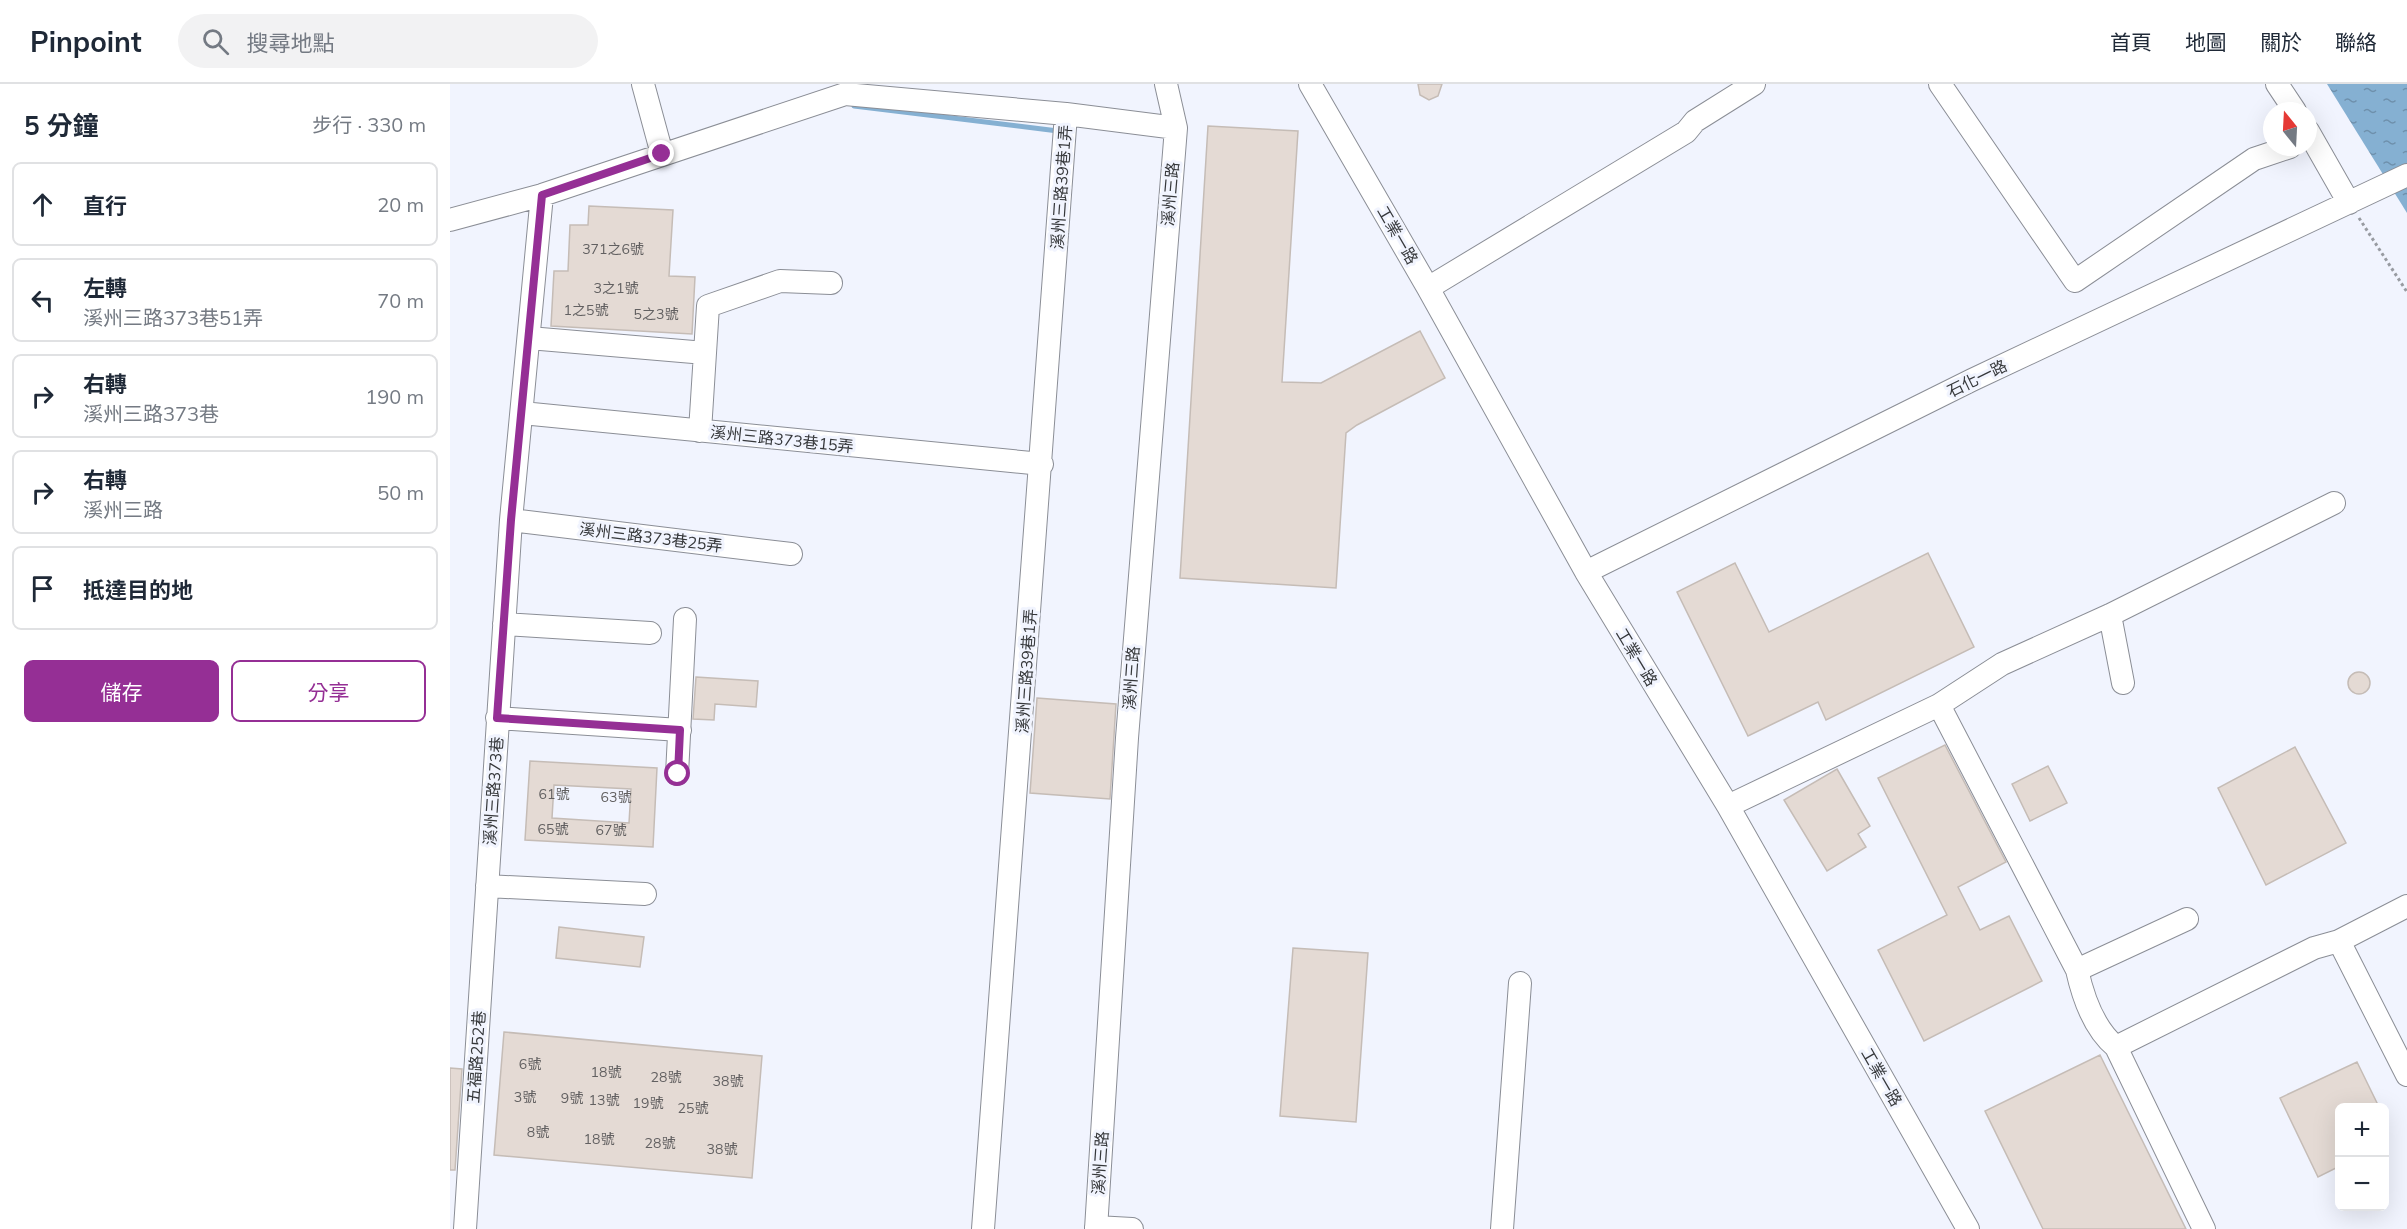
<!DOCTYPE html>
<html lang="zh-TW">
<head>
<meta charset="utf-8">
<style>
  :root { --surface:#fff; --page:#f2f2f3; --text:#1f2937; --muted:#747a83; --line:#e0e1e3; --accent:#952f95 }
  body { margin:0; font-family:Mulish,"Noto Sans TC",sans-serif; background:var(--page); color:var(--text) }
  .controls { position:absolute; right:18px; bottom:18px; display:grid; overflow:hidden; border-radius:9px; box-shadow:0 6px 24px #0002 }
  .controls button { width:54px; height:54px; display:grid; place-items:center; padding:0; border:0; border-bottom:2px solid var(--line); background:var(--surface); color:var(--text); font:30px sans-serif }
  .compass { position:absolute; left:1813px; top:18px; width:54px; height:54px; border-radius:50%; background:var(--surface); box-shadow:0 6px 24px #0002; rotate:342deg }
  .stop { position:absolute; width:18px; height:18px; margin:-14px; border:4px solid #952f95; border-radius:50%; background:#fff }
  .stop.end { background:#952f95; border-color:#fff; box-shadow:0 2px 6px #0008 }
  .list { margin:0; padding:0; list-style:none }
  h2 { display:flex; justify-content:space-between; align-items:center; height:78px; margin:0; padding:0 24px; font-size:26px }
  h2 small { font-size:20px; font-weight:400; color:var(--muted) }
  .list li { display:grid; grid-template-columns:39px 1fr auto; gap:18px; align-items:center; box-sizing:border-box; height:84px; margin:0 12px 12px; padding:0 12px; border:2px solid var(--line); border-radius:9px }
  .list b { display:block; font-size:22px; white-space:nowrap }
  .list p { margin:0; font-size:20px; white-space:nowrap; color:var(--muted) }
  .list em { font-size:20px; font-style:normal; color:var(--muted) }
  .actions { display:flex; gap:12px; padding:18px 24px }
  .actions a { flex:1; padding:14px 0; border:2px solid var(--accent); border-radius:9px; text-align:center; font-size:21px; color:var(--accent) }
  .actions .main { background:var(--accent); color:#fff }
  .icon { flex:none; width:33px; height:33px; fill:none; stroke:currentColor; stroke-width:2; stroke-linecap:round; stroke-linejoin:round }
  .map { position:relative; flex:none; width:1957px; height:1145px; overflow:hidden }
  header { display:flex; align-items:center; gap:36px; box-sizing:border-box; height:84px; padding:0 30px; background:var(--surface); border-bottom:2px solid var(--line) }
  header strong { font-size:28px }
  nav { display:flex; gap:33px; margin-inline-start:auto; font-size:21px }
  .search { width:420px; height:54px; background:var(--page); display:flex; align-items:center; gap:15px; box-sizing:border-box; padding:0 21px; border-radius:33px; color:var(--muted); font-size:22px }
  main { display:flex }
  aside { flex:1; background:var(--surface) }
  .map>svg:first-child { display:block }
  .water { fill:url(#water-ripples) }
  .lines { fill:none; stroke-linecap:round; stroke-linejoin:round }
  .stream { stroke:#85b0d2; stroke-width:5 }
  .building { fill:#e4dad4; stroke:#c5bcb6; stroke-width:1.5; fill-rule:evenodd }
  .minor-casing { stroke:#8b8e96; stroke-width:24 }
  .path { stroke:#989ba1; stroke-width:3; stroke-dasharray:3 3; stroke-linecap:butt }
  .minor { stroke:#fff; stroke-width:22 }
  .route { stroke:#952f95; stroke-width:8 }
  .labels { text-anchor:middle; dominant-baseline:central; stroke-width:6; stroke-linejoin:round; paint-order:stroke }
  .number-label { font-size:14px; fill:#626061 }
  .street-label { font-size:16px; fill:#36383b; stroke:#f1f4fe }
</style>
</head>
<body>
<header>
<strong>Pinpoint</strong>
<div class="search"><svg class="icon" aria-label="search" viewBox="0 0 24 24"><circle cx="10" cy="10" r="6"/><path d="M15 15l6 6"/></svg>搜尋地點</div>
<nav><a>首頁</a><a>地圖</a><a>關於</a><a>聯絡</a></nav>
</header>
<main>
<aside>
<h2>5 分鐘<small>步行 · 330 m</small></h2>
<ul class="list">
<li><svg class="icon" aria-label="ahead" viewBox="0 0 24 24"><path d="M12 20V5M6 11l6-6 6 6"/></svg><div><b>直行</b></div><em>20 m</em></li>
<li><svg class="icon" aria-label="left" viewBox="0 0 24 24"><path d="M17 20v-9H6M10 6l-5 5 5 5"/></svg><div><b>左轉</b><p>溪州三路373巷51弄</p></div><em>70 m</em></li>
<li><svg class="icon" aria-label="right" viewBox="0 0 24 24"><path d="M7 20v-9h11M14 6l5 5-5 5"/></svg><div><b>右轉</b><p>溪州三路373巷</p></div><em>190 m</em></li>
<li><svg class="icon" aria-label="right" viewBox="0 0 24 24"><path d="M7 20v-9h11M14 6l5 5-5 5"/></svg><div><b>右轉</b><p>溪州三路</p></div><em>50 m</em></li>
<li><svg class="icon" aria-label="arrive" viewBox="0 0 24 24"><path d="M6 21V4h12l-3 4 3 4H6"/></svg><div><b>抵達目的地</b></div></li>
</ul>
<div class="actions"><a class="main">儲存</a><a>分享</a></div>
</aside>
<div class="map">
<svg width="1957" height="1145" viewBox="0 0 1957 1145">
  <defs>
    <pattern id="water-ripples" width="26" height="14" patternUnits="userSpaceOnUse" patternTransform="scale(1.5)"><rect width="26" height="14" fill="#85b0d2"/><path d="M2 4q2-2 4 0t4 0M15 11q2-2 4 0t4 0" fill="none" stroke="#6e90ac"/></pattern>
  </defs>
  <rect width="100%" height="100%" fill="#f1f4fe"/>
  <path class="water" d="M1877 0H1957V129Z"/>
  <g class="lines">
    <path class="stream" d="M404 22 608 47"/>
  </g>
  <path class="building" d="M968 0H992L988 12 979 16 970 11Z
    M758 42 848 47 832 298 871 299 970 247 995 294 907 341 896 349 886 504 730 494Z
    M139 122 223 126 219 192 245 193 242 250 101 242 104 187H118L120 141H138Z
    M1478 469 1524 563 1376 636 1368 618 1298 652 1227 508 1285 479 1319 548Z
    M1898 599a11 11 0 1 1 22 0a11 11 0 1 1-22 0Z
    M246 593 308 597 306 623 265 620 264 636 243 635Z
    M587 614 666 620 660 715 580 709Z
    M1495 661 1556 778 1508 803 1530 846 1559 832 1592 897 1474 957 1428 866 1497 831 1428 694Z
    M1845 663 1896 759 1816 801 1768 704Z
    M80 677 207 684 203 763 75 756ZM104 701 181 705 179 739 102 734Z
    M1598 682 1617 719 1580 737 1562 700Z
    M1387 685 1420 742 1408 750 1416 763 1377 787 1334 716Z
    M109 843 194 853 190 883 106 874Z
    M843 864 918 869 906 1038 830 1032Z
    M54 948 312 972 302 1094 44 1071Z
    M1650 971 1736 1145H1593L1535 1027Z
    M1907 978 1929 1023H1890V1082L1868 1093 1830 1014Z
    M0 984 12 985 5 1086H0Z"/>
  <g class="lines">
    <g class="minor-casing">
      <path id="minor" d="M193 0 212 70
        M860 0 978 204 1136 488 1278 722 1518 1145
        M1490 0 1625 197 1804 75 1840 63
        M1827 0 1845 27
        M1858 47 1899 119
        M0 136 92 111 395 10 616 30 726 44
        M978 204 1236 48 1245 37 1304 0
        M79 254 255 269
        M72 329 592 380
        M250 347 258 222 330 197 381 199
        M61 436 341 470
        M1136 488 1522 296 1957 91
        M1660 531 1673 599
        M54 540 200 549
        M1489 621 1627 886C1633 913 1644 945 1666 963L1754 1145
        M47 634 230 646
        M227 690 235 535
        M1278 722 1489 621 1552 580 1660 531 1884 419
        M37 802 195 810
        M1889 857 1957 991
        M1627 886 1737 835
        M1666 963 1864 864 1889 857 1957 822
        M646 1143 682 1145
        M15 1145 61 436 92 111
        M533 1145 616 30
        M646 1145 677 654 726 44 716 0
        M1052 1145 1070 899"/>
    </g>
    <path class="path" d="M1909 134 1957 208"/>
    <use href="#minor" class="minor"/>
  </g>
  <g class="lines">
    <path class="route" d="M212 70 92 111 61 436 47 634 230 646 228 690"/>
  </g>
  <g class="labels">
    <g class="number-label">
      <text x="163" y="165">371之6號</text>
      <text x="166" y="204">3之1號</text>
      <text x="136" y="226">1之5號</text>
      <text x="206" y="230">5之3號</text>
      <text x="104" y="710">61號</text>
      <text x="166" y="713">63號</text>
      <text x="103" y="745">65號</text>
      <text x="161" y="746">67號</text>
      <text x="80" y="980">6號</text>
      <text x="156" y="988">18號</text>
      <text x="216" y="993">28號</text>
      <text x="278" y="997">38號</text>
      <text x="75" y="1013">3號</text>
      <text x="122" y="1014">9號</text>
      <text x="154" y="1016">13號</text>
      <text x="198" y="1019">19號</text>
      <text x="243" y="1024">25號</text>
      <text x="88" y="1048">8號</text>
      <text x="149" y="1055">18號</text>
      <text x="210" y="1059">28號</text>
      <text x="272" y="1065">38號</text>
    </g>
    <g class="street-label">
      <text transform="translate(611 103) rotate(-86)">溪州三路39巷1弄</text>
      <text transform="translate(720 110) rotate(-85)">溪州三路</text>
      <text transform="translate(948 151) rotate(60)">工業一路</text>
      <text transform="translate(1527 294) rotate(-26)">石化一路</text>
      <text transform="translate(332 355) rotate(6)">溪州三路373巷15弄</text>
      <text transform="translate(201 453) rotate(7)">溪州三路373巷25弄</text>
      <text transform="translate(1187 573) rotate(59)">工業一路</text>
      <text transform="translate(576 587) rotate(-86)">溪州三路39巷1弄</text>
      <text transform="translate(681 594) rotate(-86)">溪州三路</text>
      <text transform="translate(43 707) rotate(-86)">溪州三路373巷</text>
      <text transform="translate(26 973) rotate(-86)">五福路252巷</text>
      <text transform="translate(1432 993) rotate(60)">工業一路</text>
      <text transform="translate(650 1079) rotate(-86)">溪州三路</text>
    </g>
  </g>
</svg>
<div class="controls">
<button>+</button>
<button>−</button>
</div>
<svg class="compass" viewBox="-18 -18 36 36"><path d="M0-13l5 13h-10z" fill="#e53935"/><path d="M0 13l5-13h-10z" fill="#747a83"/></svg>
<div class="stop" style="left:228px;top:690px"></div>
<div class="stop end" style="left:212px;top:70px"></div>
</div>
</main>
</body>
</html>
